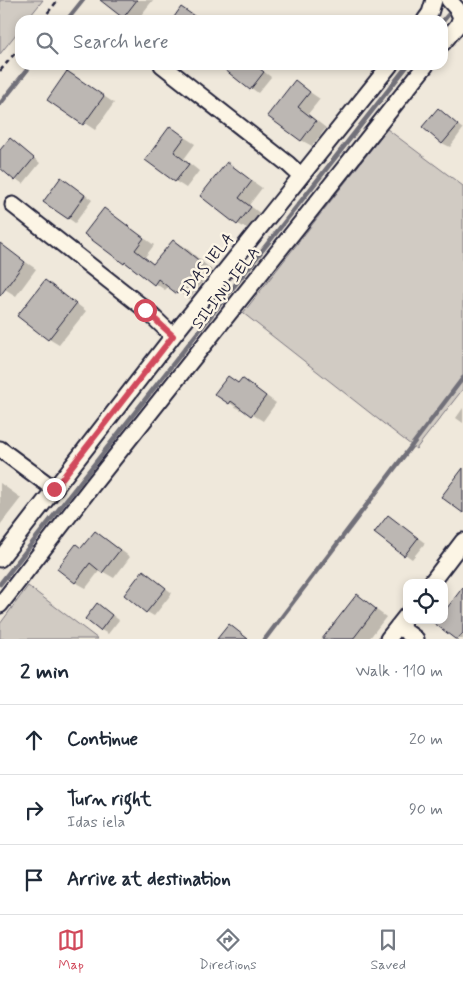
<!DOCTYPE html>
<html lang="en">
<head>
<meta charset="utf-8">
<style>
  :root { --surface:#fff; --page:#f2f2f3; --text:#1f2937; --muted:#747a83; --line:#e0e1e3; --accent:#d1495b }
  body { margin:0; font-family:Mynerve,sans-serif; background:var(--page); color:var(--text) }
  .controls { position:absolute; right:15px; bottom:15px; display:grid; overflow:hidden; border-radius:10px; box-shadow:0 2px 8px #0003 }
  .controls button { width:45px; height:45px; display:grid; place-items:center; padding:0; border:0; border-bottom:1px solid var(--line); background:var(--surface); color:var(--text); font:25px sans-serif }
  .stop { position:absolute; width:15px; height:15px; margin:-11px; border:4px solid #d1495b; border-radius:50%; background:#fff }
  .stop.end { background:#d1495b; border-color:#fff; box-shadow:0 1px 5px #0008 }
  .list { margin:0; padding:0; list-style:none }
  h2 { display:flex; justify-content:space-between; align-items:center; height:65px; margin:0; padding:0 20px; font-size:21px }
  h2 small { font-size:16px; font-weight:400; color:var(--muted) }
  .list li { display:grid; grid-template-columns:32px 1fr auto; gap:15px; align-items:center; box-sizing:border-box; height:70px; padding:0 20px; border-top:1px solid var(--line) }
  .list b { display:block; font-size:19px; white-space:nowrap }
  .list p { margin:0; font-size:16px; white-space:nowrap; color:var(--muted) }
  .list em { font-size:16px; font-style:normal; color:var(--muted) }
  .icon { flex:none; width:28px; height:28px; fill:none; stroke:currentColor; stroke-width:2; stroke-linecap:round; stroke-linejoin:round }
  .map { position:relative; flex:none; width:463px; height:639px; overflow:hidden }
  .search { position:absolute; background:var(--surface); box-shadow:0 2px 8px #0003; left:15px; right:15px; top:15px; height:55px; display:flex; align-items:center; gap:12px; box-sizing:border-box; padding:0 18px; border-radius:15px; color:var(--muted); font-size:19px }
  .sheet { height:275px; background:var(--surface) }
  nav { display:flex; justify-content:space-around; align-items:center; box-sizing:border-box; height:70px; border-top:1px solid var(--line); background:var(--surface); font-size:14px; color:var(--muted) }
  nav a { display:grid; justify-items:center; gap:2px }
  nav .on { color:var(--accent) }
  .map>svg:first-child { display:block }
  .green { fill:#d1cbc3; stroke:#7a767f }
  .shadow { fill:#0003 }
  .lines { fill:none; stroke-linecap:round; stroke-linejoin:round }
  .stream { stroke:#716f79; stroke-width:4.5 }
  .building { fill:#bcb7b3; stroke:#22223b }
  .minor-casing { stroke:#22223b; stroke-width:19 }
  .path { stroke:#22223b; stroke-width:2.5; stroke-dasharray:5 4; stroke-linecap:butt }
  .minor { stroke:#fcf5e5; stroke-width:15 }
  .route { stroke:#d1495b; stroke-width:6 }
  .labels { text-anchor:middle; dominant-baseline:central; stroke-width:5; stroke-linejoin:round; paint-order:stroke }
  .street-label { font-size:16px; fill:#22223b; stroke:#fcf5e5 }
</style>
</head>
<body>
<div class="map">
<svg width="463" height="639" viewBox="0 0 463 639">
  <rect width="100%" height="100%" fill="#efe8db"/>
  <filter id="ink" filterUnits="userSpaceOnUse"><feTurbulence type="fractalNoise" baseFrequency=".02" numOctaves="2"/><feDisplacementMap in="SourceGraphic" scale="10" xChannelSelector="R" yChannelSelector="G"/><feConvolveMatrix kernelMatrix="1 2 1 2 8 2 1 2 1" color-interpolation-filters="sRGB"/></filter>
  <g filter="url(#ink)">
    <path class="green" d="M0 0H43L27 20H20V29L0 54Z
      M387 129 463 186V389L416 449 243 313Z
      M28 586 98 639H0V624Z"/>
    <path class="shadow" d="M109 0H153L137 20H128L123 17Z
      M223 65H255L271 77 258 93 222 66Z
      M68 72 114 103 95 130 49 99Z
      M295 82 320 99 308 114 326 128 312 146 301 140Z
      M438 110 463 129 450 147 442 143Z
      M170 128 195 144 184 159 199 171 186 188 175 181Z
      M17 144 40 163 23 184 0 167V152Z
      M227 163 262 188 249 205 261 214 249 230 238 224Z
      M69 183 92 200 75 223 68 218Z
      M104 210 154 245 145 257 155 265 174 241 185 247 212 270 189 299 169 286 165 290 125 263 86 234Z
      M2 246 36 269 16 296 0 286V249Z
      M45 282 56 288 86 311 59 345 49 339Z
      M243 379 276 403 263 421 242 408 240 410 230 403 216 393 239 384Z
      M463 408V423L456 418Z
      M0 483 21 498 0 525Z
      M389 516 425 543 412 559 376 533Z
      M95 532 106 539 130 557 114 578 100 570 86 588 75 582Z
      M150 576 172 593 154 616 147 612Z
      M357 596 386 617 369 639H326L324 638Z
      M463 597V639H457L437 624 444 620Z
      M97 604 119 620 108 634 101 630Z"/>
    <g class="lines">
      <path class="stream" d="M67 20 83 0
        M443 21 448 15
        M0 104 31 65
        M0 584 408 65
        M265 639 463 378"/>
    </g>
    <path class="building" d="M100 0H137L123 18Z
      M181 7 200 20H172Z
      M219 65H255L264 72 250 90Z
      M67 71 104 96 83 125 47 100Z
      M295 80 310 92 298 107 316 121 301 141 267 116Z
      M438 108 458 125 442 144 422 127Z
      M170 126 185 137 174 152 189 164 175 182 145 160Z
      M10 138 34 158 15 181 0 168V150Z
      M227 162 252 181 239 198 251 207 237 225 200 196Z
      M61 177 85 195 68 219 43 202Z
      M104 208 144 238 135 250 153 264 173 240 202 263 177 294 158 279 154 285 125 262 124 264 84 234Z
      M0 243 25 262 0 296Z
      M45 280 76 304 48 340 17 316Z
      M228 376 238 383 242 378 266 396 251 416 231 401 229 404 214 394Z
      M463 468V513L441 497Z
      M388 515 418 538 404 556 374 533Z
      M95 531 120 550 102 573 90 563 75 583 57 569 76 544 81 548Z
      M143 570 166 588 146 613 124 595Z
      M463 587V633L458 639H455L430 620H444V612Z
      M357 594 376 609 353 639H322Z
      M97 603 112 615 100 631 85 619Z
      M229 624 248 639H217Z"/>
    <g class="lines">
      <g class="minor-casing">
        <path id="minor" d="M425 20 430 13 434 0
          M443 43 458 25 461 17 457 9 449 0
          M162 65 288 164 301 176
          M13 205 145 309 173 336
          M0 449 54 489
          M0 559 173 336 390 65
          M431 583 463 541
          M0 605 92 486 426 65
          M398 626 416 639
          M388 639 407 615"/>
      </g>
      <path class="path" d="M42 20 58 0
        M0 71 20 47"/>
      <use href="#minor" class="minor"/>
    </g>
  </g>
  <g class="lines" filter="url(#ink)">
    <path class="route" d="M54 489 173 336 145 310"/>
  </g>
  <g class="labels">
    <g class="street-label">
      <text transform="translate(207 265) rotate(-51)">IDAS IELA</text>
      <text transform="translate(226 288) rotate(-52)">SILIŅU IELA</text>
    </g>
  </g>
</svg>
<div class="controls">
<button><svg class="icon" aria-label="locate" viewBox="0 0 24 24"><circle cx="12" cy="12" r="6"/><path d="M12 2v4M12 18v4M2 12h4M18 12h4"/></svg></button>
</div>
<div class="stop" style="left:145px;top:310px"></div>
<div class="stop end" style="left:54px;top:489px"></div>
<div class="search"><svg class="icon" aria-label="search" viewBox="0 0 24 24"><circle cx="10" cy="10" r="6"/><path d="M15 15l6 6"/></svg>Search here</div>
</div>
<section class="sheet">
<h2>2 min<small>Walk · 110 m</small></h2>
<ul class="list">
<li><svg class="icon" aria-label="ahead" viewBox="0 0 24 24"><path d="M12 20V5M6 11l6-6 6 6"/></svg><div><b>Continue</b></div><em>20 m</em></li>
<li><svg class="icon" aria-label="right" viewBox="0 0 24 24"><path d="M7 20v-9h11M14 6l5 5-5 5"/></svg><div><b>Turn right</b><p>Idas iela</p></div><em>90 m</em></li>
<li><svg class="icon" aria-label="arrive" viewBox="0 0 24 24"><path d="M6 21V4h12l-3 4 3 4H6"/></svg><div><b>Arrive at destination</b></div></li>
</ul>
</section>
<nav>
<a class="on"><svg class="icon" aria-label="map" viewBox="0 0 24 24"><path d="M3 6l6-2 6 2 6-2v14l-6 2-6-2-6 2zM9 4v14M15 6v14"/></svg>Map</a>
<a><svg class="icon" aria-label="directions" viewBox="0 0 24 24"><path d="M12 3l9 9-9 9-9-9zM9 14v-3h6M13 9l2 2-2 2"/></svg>Directions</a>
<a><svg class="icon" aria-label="saved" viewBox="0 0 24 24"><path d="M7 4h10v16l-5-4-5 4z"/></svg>Saved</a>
</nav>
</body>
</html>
